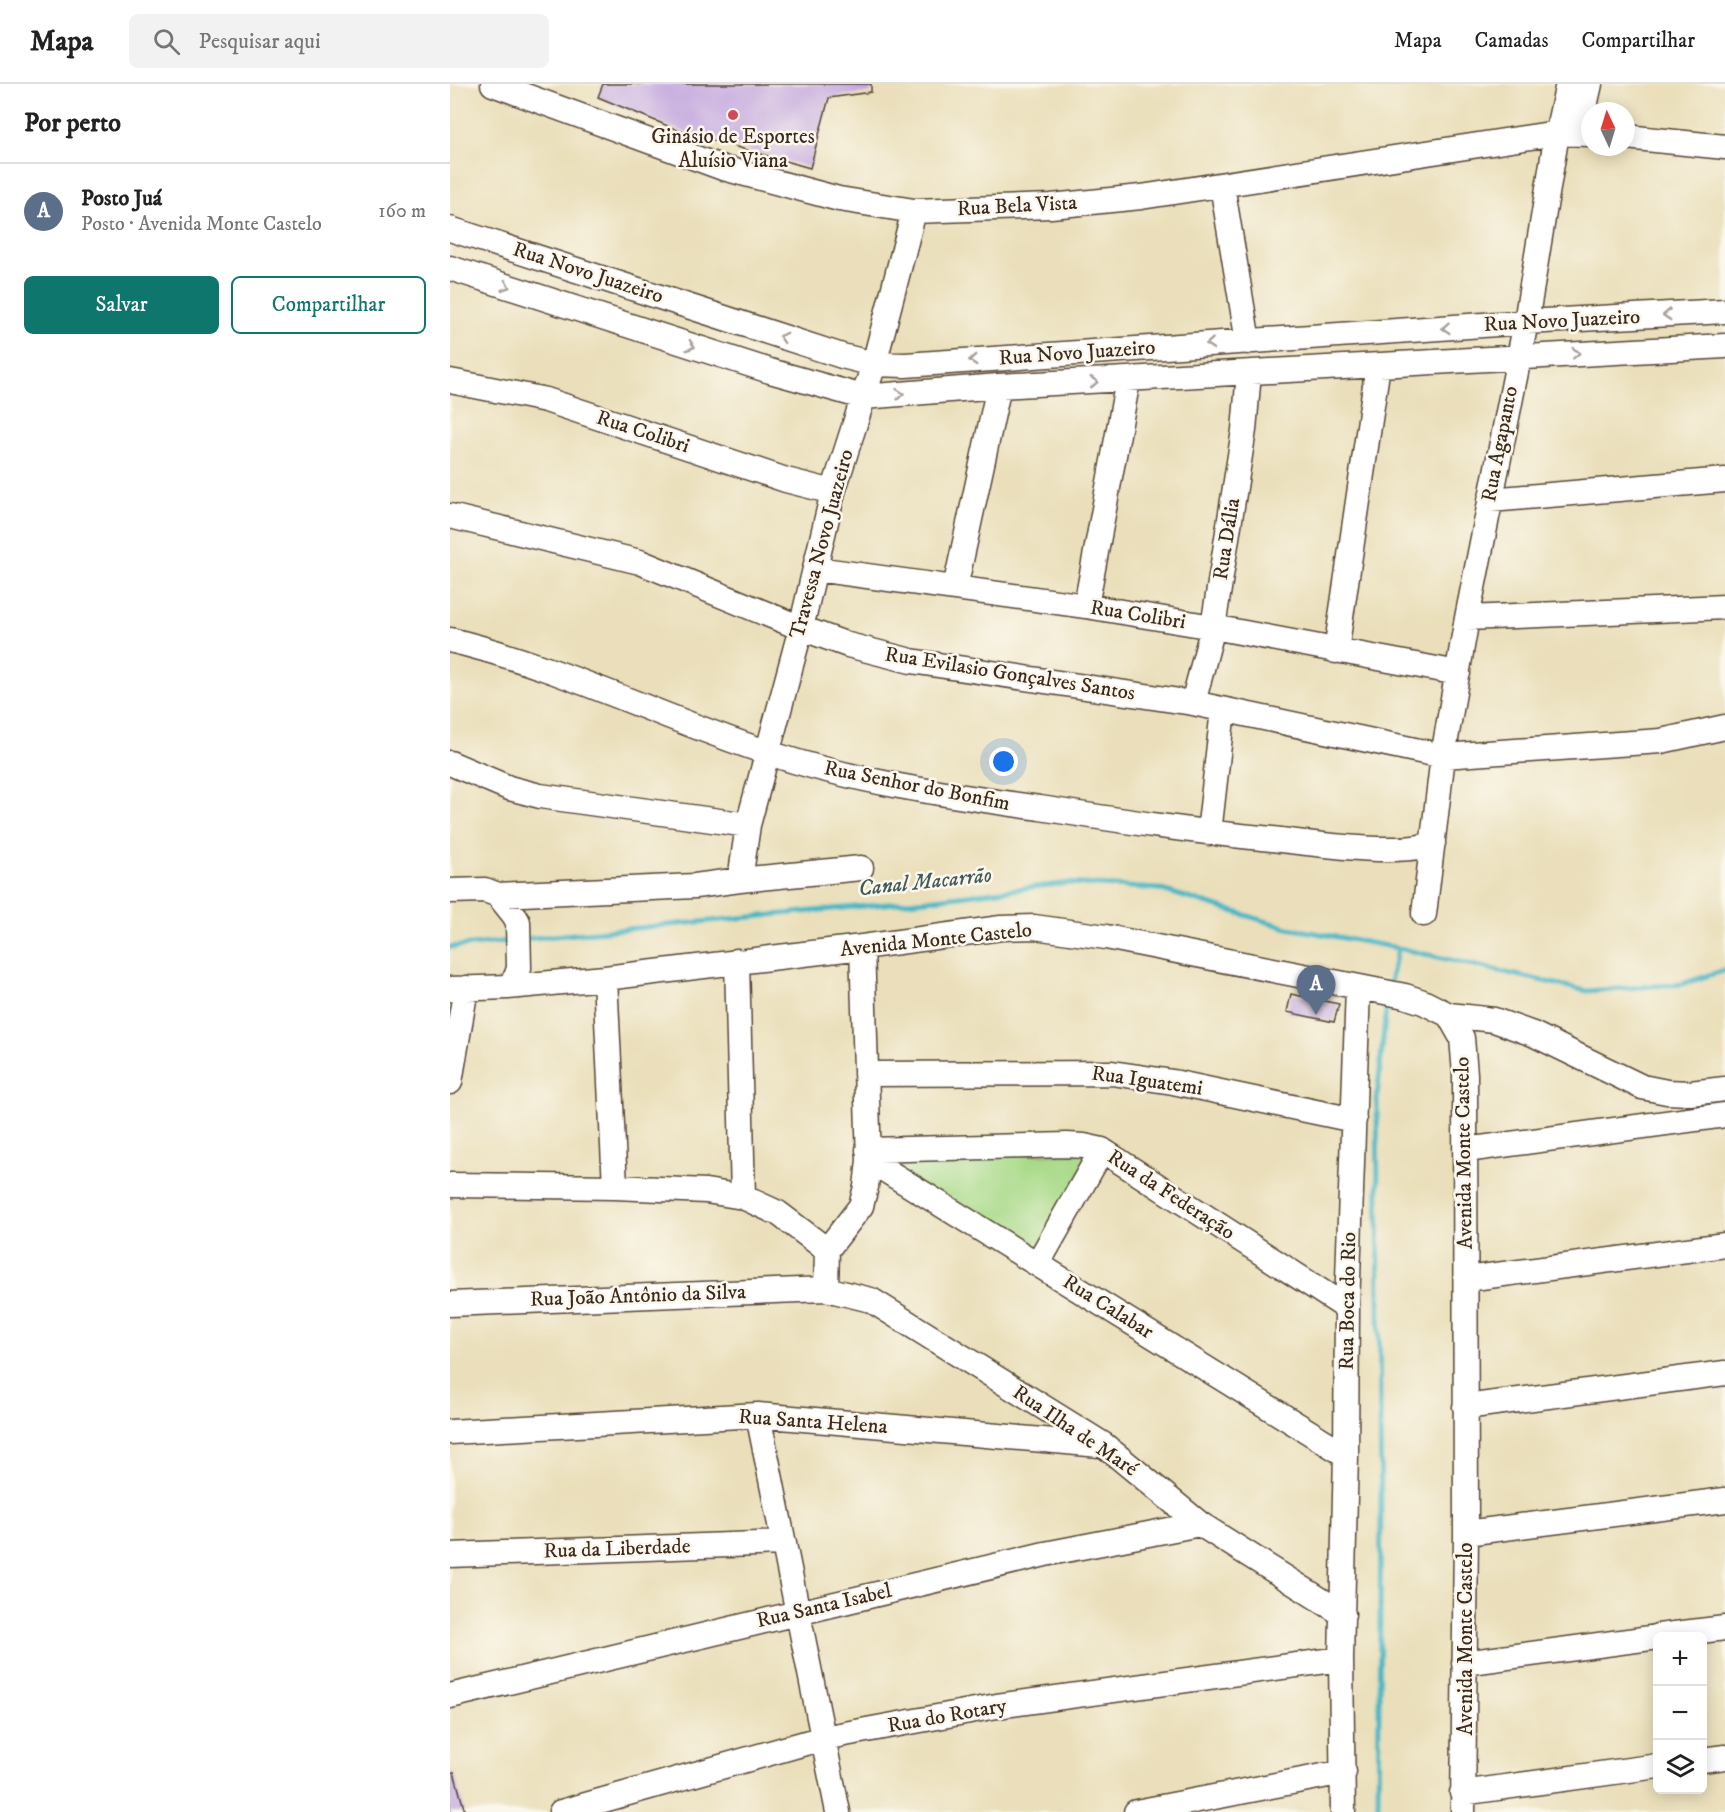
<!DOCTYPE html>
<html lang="pt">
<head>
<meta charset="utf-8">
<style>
  :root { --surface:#fff; --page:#f2f2f2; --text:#222; --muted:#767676; --line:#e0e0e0; --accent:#0f766e }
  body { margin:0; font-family:"IM FELL DW Pica",serif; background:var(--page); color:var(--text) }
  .controls { position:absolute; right:18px; bottom:18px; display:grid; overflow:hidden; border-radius:9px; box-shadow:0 3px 15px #0003 }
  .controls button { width:54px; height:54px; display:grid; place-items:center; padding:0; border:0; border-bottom:2px solid var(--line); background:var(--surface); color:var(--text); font:30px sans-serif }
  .compass { position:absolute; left:1131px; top:18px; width:54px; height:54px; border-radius:50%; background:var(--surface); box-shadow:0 3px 15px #0003; rotate:356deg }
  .you { position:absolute; left:554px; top:678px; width:21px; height:21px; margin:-15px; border:4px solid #fff; border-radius:50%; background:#1a73e8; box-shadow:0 0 0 9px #1a73e833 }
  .badge { display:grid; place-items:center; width:39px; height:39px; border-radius:50%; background:var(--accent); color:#fff; font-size:20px; font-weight:700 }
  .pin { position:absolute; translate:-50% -50px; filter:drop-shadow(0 2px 3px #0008) }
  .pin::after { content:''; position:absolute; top:32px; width:21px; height:18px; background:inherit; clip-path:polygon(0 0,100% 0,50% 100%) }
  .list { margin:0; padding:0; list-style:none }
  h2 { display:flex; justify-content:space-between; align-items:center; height:78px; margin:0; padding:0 24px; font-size:26px }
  h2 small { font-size:20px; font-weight:400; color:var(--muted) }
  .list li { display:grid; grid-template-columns:39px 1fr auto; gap:18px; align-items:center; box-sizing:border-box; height:96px; padding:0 24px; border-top:2px solid var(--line) }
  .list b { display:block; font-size:22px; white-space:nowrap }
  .list p { margin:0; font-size:20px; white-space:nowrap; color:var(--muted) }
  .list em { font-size:20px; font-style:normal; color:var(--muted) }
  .actions { display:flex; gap:12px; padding:18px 24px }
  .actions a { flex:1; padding:14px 0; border:2px solid var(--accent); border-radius:9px; text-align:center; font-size:21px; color:var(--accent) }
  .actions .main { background:var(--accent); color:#fff }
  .icon { flex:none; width:33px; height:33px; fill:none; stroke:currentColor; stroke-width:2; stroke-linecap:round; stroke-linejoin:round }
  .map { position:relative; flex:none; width:1275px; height:1728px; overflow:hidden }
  header { display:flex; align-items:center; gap:36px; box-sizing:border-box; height:84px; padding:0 30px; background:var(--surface); border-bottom:2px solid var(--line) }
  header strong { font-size:28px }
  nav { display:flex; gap:33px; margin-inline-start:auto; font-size:21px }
  .search { width:420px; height:54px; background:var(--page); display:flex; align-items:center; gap:15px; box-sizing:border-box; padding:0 21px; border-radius:9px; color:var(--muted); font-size:22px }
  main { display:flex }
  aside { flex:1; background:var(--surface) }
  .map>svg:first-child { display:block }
  .green { fill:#a9da89; stroke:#728254; stroke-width:1.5 }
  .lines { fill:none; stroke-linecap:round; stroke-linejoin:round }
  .stream { stroke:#49b6c4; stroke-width:5 }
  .building { fill:#c1a4de }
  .minor-casing { stroke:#554535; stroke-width:27 }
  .minor { stroke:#fff; stroke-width:24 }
  .oneway { stroke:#a79f9a }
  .poi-dot { fill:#d1495b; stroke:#fbf7ec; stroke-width:2 }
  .labels { text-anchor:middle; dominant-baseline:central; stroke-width:5; stroke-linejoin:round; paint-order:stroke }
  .poi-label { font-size:21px; fill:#3b2a1e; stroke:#fbf7ec }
  .street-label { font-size:21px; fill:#3b2a1e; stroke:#fbf7ec }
  .water-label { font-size:22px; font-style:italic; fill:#405b58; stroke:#fbf7ec }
</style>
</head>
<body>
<header>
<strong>Mapa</strong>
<div class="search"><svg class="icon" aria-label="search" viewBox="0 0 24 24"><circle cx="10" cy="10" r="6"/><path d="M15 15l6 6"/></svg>Pesquisar aqui</div>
<nav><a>Mapa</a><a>Camadas</a><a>Compartilhar</a></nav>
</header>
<main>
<aside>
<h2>Por perto<small></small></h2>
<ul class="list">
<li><span class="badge" style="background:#5c6f8a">A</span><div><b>Posto Juá</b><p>Posto · Avenida Monte Castelo</p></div><em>160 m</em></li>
</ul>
<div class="actions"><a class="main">Salvar</a><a>Compartilhar</a></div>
</aside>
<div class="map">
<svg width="1275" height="1728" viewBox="0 0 1275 1728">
  <rect width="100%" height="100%" fill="#fbf7ec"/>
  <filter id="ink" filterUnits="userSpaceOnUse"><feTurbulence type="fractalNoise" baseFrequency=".0167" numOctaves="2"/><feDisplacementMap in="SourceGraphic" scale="12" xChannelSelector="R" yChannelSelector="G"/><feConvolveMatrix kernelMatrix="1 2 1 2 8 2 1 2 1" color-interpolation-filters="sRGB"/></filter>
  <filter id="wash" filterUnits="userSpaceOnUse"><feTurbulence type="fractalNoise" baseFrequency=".008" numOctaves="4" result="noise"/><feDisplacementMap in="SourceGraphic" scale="24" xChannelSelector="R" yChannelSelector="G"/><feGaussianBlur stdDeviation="1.35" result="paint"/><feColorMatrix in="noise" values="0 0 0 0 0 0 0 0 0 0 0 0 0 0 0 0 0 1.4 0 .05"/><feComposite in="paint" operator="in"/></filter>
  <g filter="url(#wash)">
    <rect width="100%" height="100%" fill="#eadfba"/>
    <path class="green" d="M646 1069 586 1171 423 1072Z"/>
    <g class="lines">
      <path class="stream" d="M73 855 467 817 618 799 709 805 838 844 948 864 1137 907 1232 900 1275 886
        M0 863 61 857
        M939 903 948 864
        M928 1728 931 1426 927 1014 937 915"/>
    </g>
    <g id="blocks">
      <path class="building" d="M153 0H421V8L379 14 360 84 230 47 148 13Z
        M841 910 889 920 884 938 837 928Z
        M4 1688 15 1728H0V1689Z"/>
    </g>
  </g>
  <g filter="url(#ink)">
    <use href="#blocks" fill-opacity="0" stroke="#554535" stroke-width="1.5"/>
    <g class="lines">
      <g class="minor-casing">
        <path id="minor" d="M43 0 273 84 389 115 464 127 601 122 691 113 1107 49 1140 50
          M1129 49 1140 0
          M1176 53 1275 63
          M772 101 798 258
          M0 145 392 272 424 280 455 281 1076 238 1275 227
          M0 184 320 287 413 313 549 302 1275 262
          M0 297 96 316 336 396 383 408
          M1040 416 1275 396
          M0 432 190 478 351 544 398 561 461 577 743 619 993 672 1211 657 1275 643
          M366 485 636 522 763 543 1008 589
          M505 504 549 302
          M636 522 678 296
          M1017 534 1275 523
          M0 556C109 582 210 633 316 668 404 698 498 711 590 724 667 736 744 748 822 755 858 759 953 773 983 759
          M886 567 928 281
          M743 619 763 543 794 346 799 289
          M0 679 59 704 90 712 298 741
          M759 749 773 626
          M290 796 298 741 351 544 383 408 424 280 464 127
          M0 807 35 806 48 811 64 831 68 838 69 884 66 893 58 903
          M48 811 245 802 290 796 411 784
          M974 830 993 672 1017 534 1076 238 1107 49 1118 0
          M287 877 293 1113
          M155 894 165 1103
          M0 905 58 903 155 894 412 863 551 844 584 843 656 853 955 912 973 918 999 931 1012 954 1015 990 1016 1449 1013 1728
          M999 931 1044 936 1083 950 1192 1003 1217 1008 1240 1009 1275 1005
          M416 990 662 989 723 998 904 1036
          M0 998 16 904
          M418 1066 617 1061 634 1062 652 1066 897 1224
          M1016 1066 1275 1031
          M419 1076 896 1371
          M0 1101 165 1103 256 1107 293 1113 328 1129 377 1166 376 1205
          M377 1166 411 1122 416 1103 419 1076 412 863
          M588 1179 652 1066
          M1016 1195 1275 1161
          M0 1220 376 1205 421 1216 654 1361 750 1440 893 1530
          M1015 1323 1275 1289
          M308 1331 388 1728
          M0 1348 308 1331 650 1361
          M1016 1449 1275 1416
          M0 1471 334 1459
          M1208 1552 1275 1544
          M1014 1579 1208 1553
          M0 1612 595 1470 750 1440
          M1252 1676 1275 1673
          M1012 1709 1208 1682
          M111 1728 373 1654 547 1622 891 1575
          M686 1728 894 1688
          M893 1728 891 1575 896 1371 897 1224 908 903"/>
      </g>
      <use href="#minor" class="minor"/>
    </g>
    <defs><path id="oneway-chevron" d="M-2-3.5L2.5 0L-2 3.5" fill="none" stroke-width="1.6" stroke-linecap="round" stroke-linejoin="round" transform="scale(1.5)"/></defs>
    <g class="oneway">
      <use href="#oneway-chevron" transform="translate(56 202) rotate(18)"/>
      <use href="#oneway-chevron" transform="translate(1217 231) rotate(177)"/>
      <use href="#oneway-chevron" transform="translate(996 244) rotate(176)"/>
      <use href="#oneway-chevron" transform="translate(333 253) rotate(-162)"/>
      <use href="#oneway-chevron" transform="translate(760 260) rotate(176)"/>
      <use href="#oneway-chevron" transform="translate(241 262) rotate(18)"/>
      <use href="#oneway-chevron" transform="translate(1126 269) rotate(-3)"/>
      <use href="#oneway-chevron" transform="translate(523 276) rotate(176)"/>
      <use href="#oneway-chevron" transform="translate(644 298) rotate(-3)"/>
      <use href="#oneway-chevron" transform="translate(450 310) rotate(-5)"/>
    </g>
  </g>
  <circle class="poi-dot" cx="283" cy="31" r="6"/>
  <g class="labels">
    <g class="poi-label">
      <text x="283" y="53">Ginásio de Esportes<tspan x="283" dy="24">Aluísio Viana</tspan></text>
    </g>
    <g class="street-label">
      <text transform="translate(567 122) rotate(-3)">Rua Bela Vista</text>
      <text transform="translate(138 189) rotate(18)">Rua Novo Juazeiro</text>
      <text transform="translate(1112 237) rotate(-3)">Rua Novo Juazeiro</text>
      <text transform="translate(627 269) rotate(-4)">Rua Novo Juazeiro</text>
      <text transform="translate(193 348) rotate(18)">Rua Colibri</text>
      <text transform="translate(1050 360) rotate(-79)">Rua Agapanto</text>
      <text transform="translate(777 455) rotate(-81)">Rua Dália</text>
      <text transform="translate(372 460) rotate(-75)">Travessa Novo Juazeiro</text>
      <text transform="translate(688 531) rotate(9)">Rua Colibri</text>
      <text transform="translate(560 590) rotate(9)">Rua Evilasio Gonçalves Santos</text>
      <text transform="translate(467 702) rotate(11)">Rua Senhor do Bonfim</text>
      <text transform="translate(486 856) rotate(-6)">Avenida Monte Castelo</text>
      <text transform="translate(697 997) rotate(8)">Rua Iguatemi</text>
      <text transform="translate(1014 1069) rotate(-91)">Avenida Monte Castelo</text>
      <text transform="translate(721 1111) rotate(33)">Rua da Federação</text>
      <text transform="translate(188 1212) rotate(-2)">Rua João Antônio da Silva</text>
      <text transform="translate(898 1217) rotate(-89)">Rua Boca do Rio</text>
      <text transform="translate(658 1223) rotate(32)">Rua Calabar</text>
      <text transform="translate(363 1338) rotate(4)">Rua Santa Helena</text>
      <text transform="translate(625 1347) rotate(34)">Rua Ilha de Maré</text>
      <text transform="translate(167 1465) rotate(-2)">Rua da Liberdade</text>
      <text transform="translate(374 1522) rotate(-13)">Rua Santa Isabel</text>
      <text transform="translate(1016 1555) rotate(-90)">Avenida Monte Castelo</text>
      <text transform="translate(497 1632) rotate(-10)">Rua do Rotary</text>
    </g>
    <g class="water-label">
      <text transform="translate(475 798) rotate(-6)">Canal Macarrão</text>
    </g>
  </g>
</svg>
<div class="controls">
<button>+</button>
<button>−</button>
<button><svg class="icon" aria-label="layers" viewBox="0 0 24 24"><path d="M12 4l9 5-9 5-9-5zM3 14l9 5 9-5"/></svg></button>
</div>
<svg class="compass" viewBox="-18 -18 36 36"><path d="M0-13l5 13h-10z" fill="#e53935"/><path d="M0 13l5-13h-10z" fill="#767676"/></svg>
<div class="you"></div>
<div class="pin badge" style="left:866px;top:931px;background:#5c6f8a">A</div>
</div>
</main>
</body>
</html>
